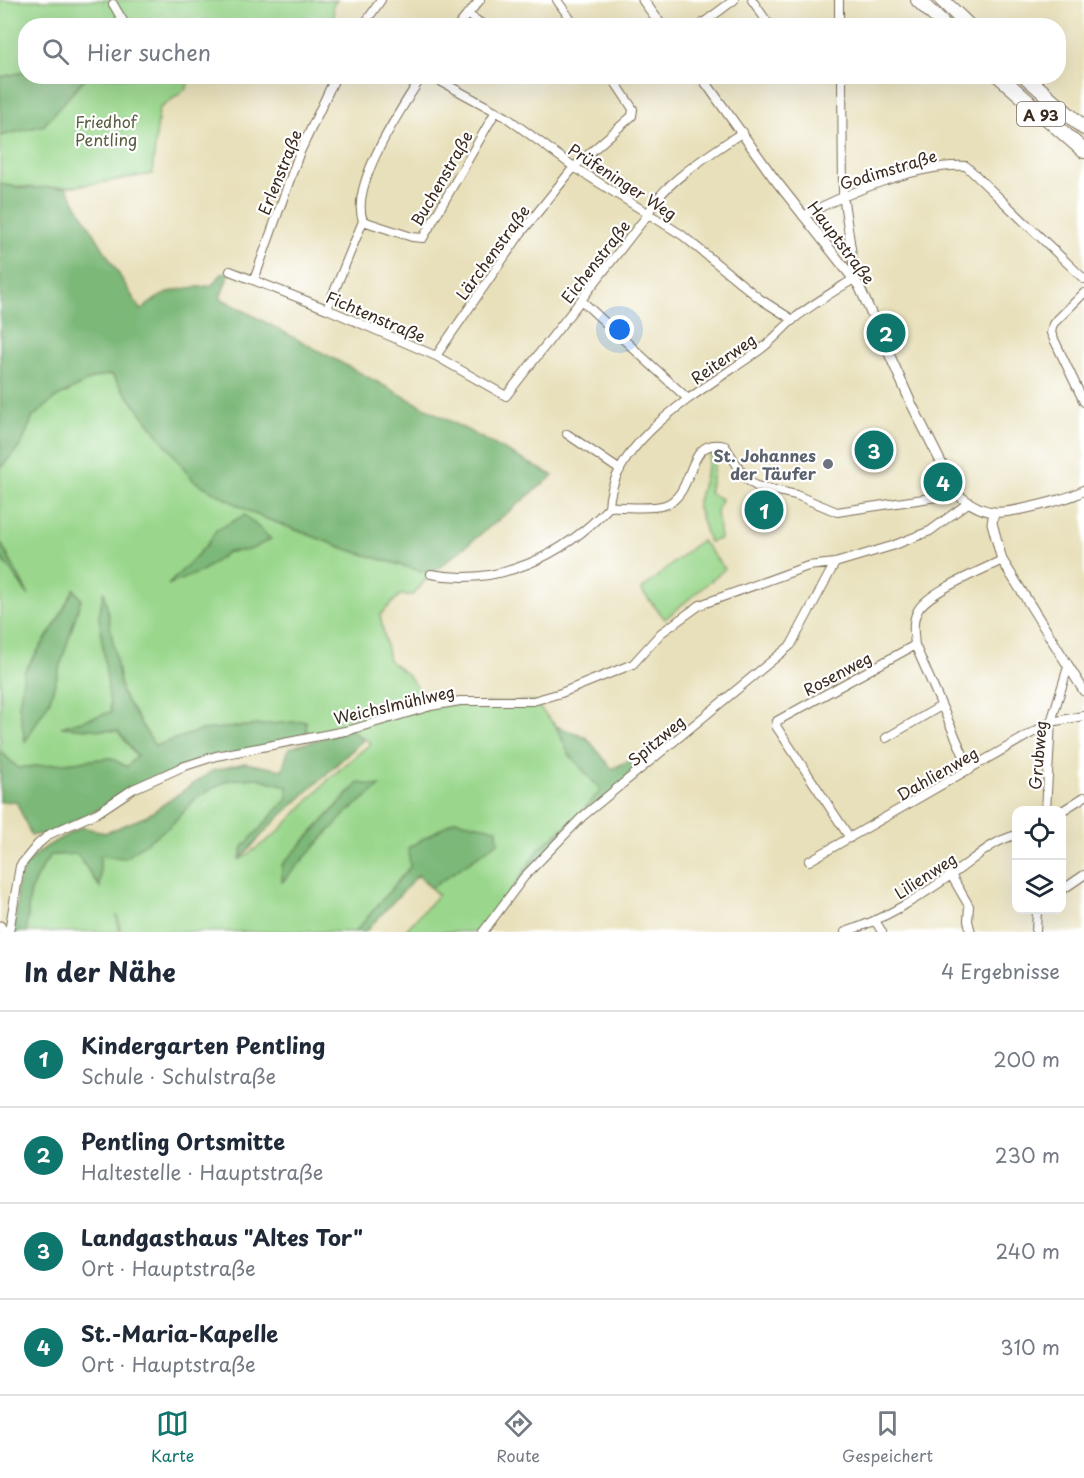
<!DOCTYPE html>
<html lang="de">
<head>
<meta charset="utf-8">
<style>
  :root { --surface:#fff; --page:#f2f2f3; --text:#1f2937; --muted:#747a83; --line:#e0e1e3; --accent:#0f766e }
  body { margin:0; font-family:"Playpen Sans",sans-serif; background:var(--page); color:var(--text) }
  .controls { position:absolute; right:18px; bottom:18px; display:grid; overflow:hidden; border-radius:12px; box-shadow:0 6px 24px #0002 }
  .controls button { width:54px; height:54px; display:grid; place-items:center; padding:0; border:0; border-bottom:2px solid var(--line); background:var(--surface); color:var(--text); font:30px sans-serif }
  .you { position:absolute; left:620px; top:330px; width:21px; height:21px; margin:-15px; border:4px solid #fff; border-radius:50%; background:#1a73e8; box-shadow:0 0 0 9px #1a73e833 }
  .badge { display:grid; place-items:center; width:39px; height:39px; border-radius:50%; background:var(--accent); color:#fff; font-size:20px; font-weight:700 }
  .pin { position:absolute; translate:-50% -50%; border:3px solid #fff; box-shadow:0 2px 6px #0006 }
  .list { margin:0; padding:0; list-style:none }
  h2 { display:flex; justify-content:space-between; align-items:center; height:78px; margin:0; padding:0 24px; font-size:26px }
  h2 small { font-size:20px; font-weight:400; color:var(--muted) }
  .list li { display:grid; grid-template-columns:39px 1fr auto; gap:18px; align-items:center; box-sizing:border-box; height:96px; padding:0 24px; border-top:2px solid var(--line) }
  .list b { display:block; font-size:22px; white-space:nowrap }
  .list p { margin:0; font-size:20px; white-space:nowrap; color:var(--muted) }
  .list em { font-size:20px; font-style:normal; color:var(--muted) }
  .icon { flex:none; width:33px; height:33px; fill:none; stroke:currentColor; stroke-width:2; stroke-linecap:round; stroke-linejoin:round }
  .map { position:relative; flex:none; width:1084px; height:932px; overflow:hidden }
  .search { position:absolute; background:var(--surface); box-shadow:0 6px 24px #0002; left:18px; right:18px; top:18px; height:66px; display:flex; align-items:center; gap:15px; box-sizing:border-box; padding:0 21px; border-radius:24px; color:var(--muted); font-size:22px }
  .sheet { height:462px; background:var(--surface) }
  nav { display:flex; justify-content:space-around; align-items:center; box-sizing:border-box; height:84px; border-top:2px solid var(--line); background:var(--surface); font-size:16px; color:var(--muted) }
  nav a { display:grid; justify-items:center; gap:3px }
  nav .on { color:var(--accent) }
  .map>svg:first-child { display:block }
  .green { fill:#9ad78c; stroke:#6a8055; stroke-width:1.5; fill-rule:evenodd }
  .forest { fill:#7bb878; stroke:#5b714b; stroke-width:1.5 }
  .lines { fill:none; stroke-linecap:round; stroke-linejoin:round }
  .minor-casing { stroke:#786a55; stroke-width:10 }
  .tertiary-casing { stroke:#786a55; stroke-width:11 }
  .motorway-casing { stroke:#786a55; stroke-width:16 }
  .minor { stroke:#fff; stroke-width:8 }
  .tertiary { stroke:#fff; stroke-width:9 }
  .motorway { stroke:#fff; stroke-width:14 }
  .worship-dot { fill:#6b7280; stroke:#fff; stroke-width:2 }
  .labels { text-anchor:middle; dominant-baseline:central; stroke-width:4.5; stroke-linejoin:round; paint-order:stroke }
  .shield { fill:#fff; stroke:#766a62; stroke-width:1.5 }
  .shield-label { font-size:15px; font-weight:bold; fill:#3b2a1e }
  .park-label { font-size:16px; fill:#585e3f; stroke:#fff }
  .street-label { font-size:16px; fill:#3b2a1e; stroke:#fff }
  .worship-label { font-size:16px; font-weight:bold; fill:#5b616d; stroke:#fff; text-anchor:end }
</style>
</head>
<body>
<div class="map">
<svg width="1084" height="932" viewBox="0 0 1084 932">
  <rect width="100%" height="100%" fill="#fff"/>
  <filter id="ink" filterUnits="userSpaceOnUse"><feTurbulence type="fractalNoise" baseFrequency=".0167" numOctaves="2"/><feDisplacementMap in="SourceGraphic" scale="12" xChannelSelector="R" yChannelSelector="G"/><feConvolveMatrix kernelMatrix="1 2 1 2 8 2 1 2 1" color-interpolation-filters="sRGB"/></filter>
  <filter id="wash" filterUnits="userSpaceOnUse"><feTurbulence type="fractalNoise" baseFrequency=".008" numOctaves="4" result="noise"/><feDisplacementMap in="SourceGraphic" scale="24" xChannelSelector="R" yChannelSelector="G"/><feGaussianBlur stdDeviation="1.35" result="paint"/><feColorMatrix in="noise" values="0 0 0 0 0 0 0 0 0 0 0 0 0 0 0 0 0 1.4 0 .05"/><feComposite in="paint" operator="in"/></filter>
  <g filter="url(#wash)">
    <rect width="100%" height="100%" fill="#e8e0ba"/>
    <path class="green" d="M0 0H337L333 5 335 25 26 26 25 72 0 77Z
      M86 77H189L187 88 159 109 152 174C102 182 51 194 0 184V136L44 125Z
      M111 374 194 481 254 514 349 550 431 574 413 595H400L380 615 389 660 409 676 431 706 533 701 556 726 569 754 601 790 579 815 540 848 483 932H404L438 895 431 888 498 842 410 867 355 932H121L117 915 119 932H27C28 897 29 883 51 855L77 854 99 886 100 855 170 826 197 797 228 780 257 778 287 786 288 798 270 817 240 860 277 833 332 776 371 743 350 730 307 738 306 721 202 730 155 746 122 694 104 592 99 616 111 712 63 727 118 731 137 756 127 767 111 758 18 768 0 751V556L26 590 0 541V468L21 445 33 417 54 399 93 378ZM207 545 250 550 228 552 202 571 170 583ZM74 589 81 599 49 702 25 741 24 672 55 625ZM358 783 379 787 344 815 283 881 282 865Z
      M711 453H717L709 493 721 499 717 512 720 539 709 542 697 505Z
      M701 540 725 569 665 619 641 590Z"/>
    <path class="forest" d="M25 72 26 76 86 77 44 125 0 136V77Z
      M0 184 22 188 66 187 141 311C164 289 180 288 211 286L222 274 230 271 220 298 553 476 431 574 349 550 254 514 194 481 111 374 93 378 54 399 33 417 21 445 0 468Z
      M245 515 271 539 250 550 228 552 202 571 168 585 207 545 216 530Z
      M0 541V542L29 596 0 556Z
      M74 589 81 599 49 702 25 742 19 706 24 672 55 625Z
      M104 590 122 694 155 746 202 730 306 721 307 738 182 767 50 834 31 835 16 801 0 802V751L18 768 111 758 127 767 137 756 118 731 61 727 111 712 99 616Z
      M556 726 587 738 612 769 630 760 639 772 582 817 508 895 540 848 579 815 601 790 569 754Z
      M350 730 363 740 271 825 239 860 243 847 288 798 287 786 257 778 228 780 197 797 170 826 125 858 100 856V887L77 854 51 855C29 883 28 897 27 932H12C18 919 16 904 17 890 21 855 56 841 82 827L105 833 145 817 212 771 245 763 282 770 289 748Z
      M359 783 380 786 344 815 282 882V865Z
      M455 820 497 829 498 842 431 888 418 875 365 932H355L410 867 408 848Z"/>
  </g>
  <g filter="url(#ink)">
    <g class="lines">
      <g class="minor-casing">
        <path id="minor" d="M557 0 575 26
          M752 0 770 26
          M839 0V26
          M113 4 126 26
          M467 14 485 26
          M363 26 381 0
          M458 26 480 0
          M699 26 734 0
          M431 76 506 117 574 167 682 235 760 299 793 320
          M842 76 843 195 854 268
          M803 216C845 194 918 163 966 166L1084 279
          M363 221 412 237 423 238 496 111
          M230 271 327 309 436 356 506 396 649 213C658 186 719 148 743 132
          M254 280 299 154 336 76
          M1084 293 1053 324 1051 333 1084 402
          M582 301 687 398
          M327 309 363 221C349 185 402 108 422 76
          M436 356 521 233 574 167 632 116 633 109 611 76
          M567 434 620 470
          M609 507C626 506 649 510 665 505 697 494 684 436 725 446L746 479 756 486 796 495 837 512 957 494
          M431 574C499 587 563 556 609 507 612 436 711 386 761 349 773 340 783 328 795 318 813 304 833 292 852 280
          M886 738 941 706
          M970 770 915 645C914 635 912 622 917 612 926 592 981 571 1002 560
          M1046 810 1051 722 1068 667
          M1062 811 1084 797
          M850 838 776 726 777 721 915 645
          M809 861 1051 722 1083 716
          M951 875 969 906 968 921 971 932
          M1062 890 1084 875
          M876 922 882 932
          M9 932 20 866 38 844 50 834 97 813 133 789 182 767 216 756 350 730 431 706 460 701H533L561 693 633 664 661 633 700 605 808 566 835 563 892 546 930 531 968 503
          M483 932 524 877 582 817 791 645 835 563
          M845 932C885 919 920 897 954 873 976 858 990 842 1016 835
          M1036 932 1037 910"/>
      </g>
      <g class="tertiary-casing">
        <path id="tertiary" d="M643 0 662 26
          M701 76 773 177 859 286 911 403 957 494C967 502 980 511 994 512 1009 514 1071 499 1084 490
          M994 512 992 523 1002 560 1084 691
          M0 926 4 932"/>
      </g>
      <g class="motorway-casing">
        <path id="motorway" d="M918 0 945 26
          M942 0 969 26
          M999 76 1084 151
          M1025 76 1084 128"/>
      </g>
      <use href="#minor" class="minor"/>
      <use href="#tertiary" class="tertiary"/>
      <use href="#motorway" class="motorway"/>
    </g>
  </g>
  <circle class="worship-dot" cx="828" cy="464" r="6"/>
  <g class="labels">
    <rect class="shield" x="1017" y="102" width="48" height="24" rx="4.5"/>
    <g class="shield-label">
      <text x="1041" y="114">A 93</text>
    </g>
    <g class="park-label">
      <text x="106" y="121">Friedhof<tspan x="106" dy="18">Pentling</tspan></text>
    </g>
    <g class="street-label">
      <text transform="translate(888 169) rotate(-17)">Godimstraße</text>
      <text transform="translate(279 172) rotate(-68)">Erlenstraße</text>
      <text transform="translate(441 178) rotate(-60)">Buchenstraße</text>
      <text transform="translate(623 181) rotate(33)">Prüfeninger Weg</text>
      <text transform="translate(842 242) rotate(53)">Hauptstraße</text>
      <text transform="translate(492 252) rotate(-54)">Lärchenstraße</text>
      <text transform="translate(595 261) rotate(-52)">Eichenstraße</text>
      <text transform="translate(376 316) rotate(23)">Fichtenstraße</text>
      <text transform="translate(723 358) rotate(-35)">Reiterweg</text>
      <text transform="translate(837 673) rotate(-28)">Rosenweg</text>
      <text transform="translate(394 704) rotate(-13)">Weichslmühlweg</text>
      <text transform="translate(656 740) rotate(-40)">Spitzweg</text>
      <text transform="translate(1037 755) rotate(-85)">Grubweg</text>
      <text transform="translate(937 773) rotate(-30)">Dahlienweg</text>
      <text transform="translate(925 875) rotate(-33)">Lilienweg</text>
    </g>
    <g class="worship-label">
      <text x="816" y="455">St. Johannes<tspan x="816" dy="18">der Täufer</tspan></text>
    </g>
  </g>
</svg>
<div class="controls">
<button><svg class="icon" aria-label="locate" viewBox="0 0 24 24"><circle cx="12" cy="12" r="6"/><path d="M12 2v4M12 18v4M2 12h4M18 12h4"/></svg></button>
<button><svg class="icon" aria-label="layers" viewBox="0 0 24 24"><path d="M12 4l9 5-9 5-9-5zM3 14l9 5 9-5"/></svg></button>
</div>
<div class="you"></div>
<div class="pin badge" style="left:764px;top:510px">1</div>
<div class="pin badge" style="left:886px;top:333px">2</div>
<div class="pin badge" style="left:874px;top:450px">3</div>
<div class="pin badge" style="left:943px;top:482px">4</div>
<div class="search"><svg class="icon" aria-label="search" viewBox="0 0 24 24"><circle cx="10" cy="10" r="6"/><path d="M15 15l6 6"/></svg>Hier suchen</div>
</div>
<section class="sheet">
<h2>In der Nähe<small>4 Ergebnisse</small></h2>
<ul class="list">
<li><span class="badge">1</span><div><b>Kindergarten Pentling</b><p>Schule · Schulstraße</p></div><em>200 m</em></li>
<li><span class="badge">2</span><div><b>Pentling Ortsmitte</b><p>Haltestelle · Hauptstraße</p></div><em>230 m</em></li>
<li><span class="badge">3</span><div><b>Landgasthaus &quot;Altes Tor&quot;</b><p>Ort · Hauptstraße</p></div><em>240 m</em></li>
<li><span class="badge">4</span><div><b>St.-Maria-Kapelle</b><p>Ort · Hauptstraße</p></div><em>310 m</em></li>
</ul>
</section>
<nav>
<a class="on"><svg class="icon" aria-label="map" viewBox="0 0 24 24"><path d="M3 6l6-2 6 2 6-2v14l-6 2-6-2-6 2zM9 4v14M15 6v14"/></svg>Karte</a>
<a><svg class="icon" aria-label="directions" viewBox="0 0 24 24"><path d="M12 3l9 9-9 9-9-9zM9 14v-3h6M13 9l2 2-2 2"/></svg>Route</a>
<a><svg class="icon" aria-label="saved" viewBox="0 0 24 24"><path d="M7 4h10v16l-5-4-5 4z"/></svg>Gespeichert</a>
</nav>
</body>
</html>
